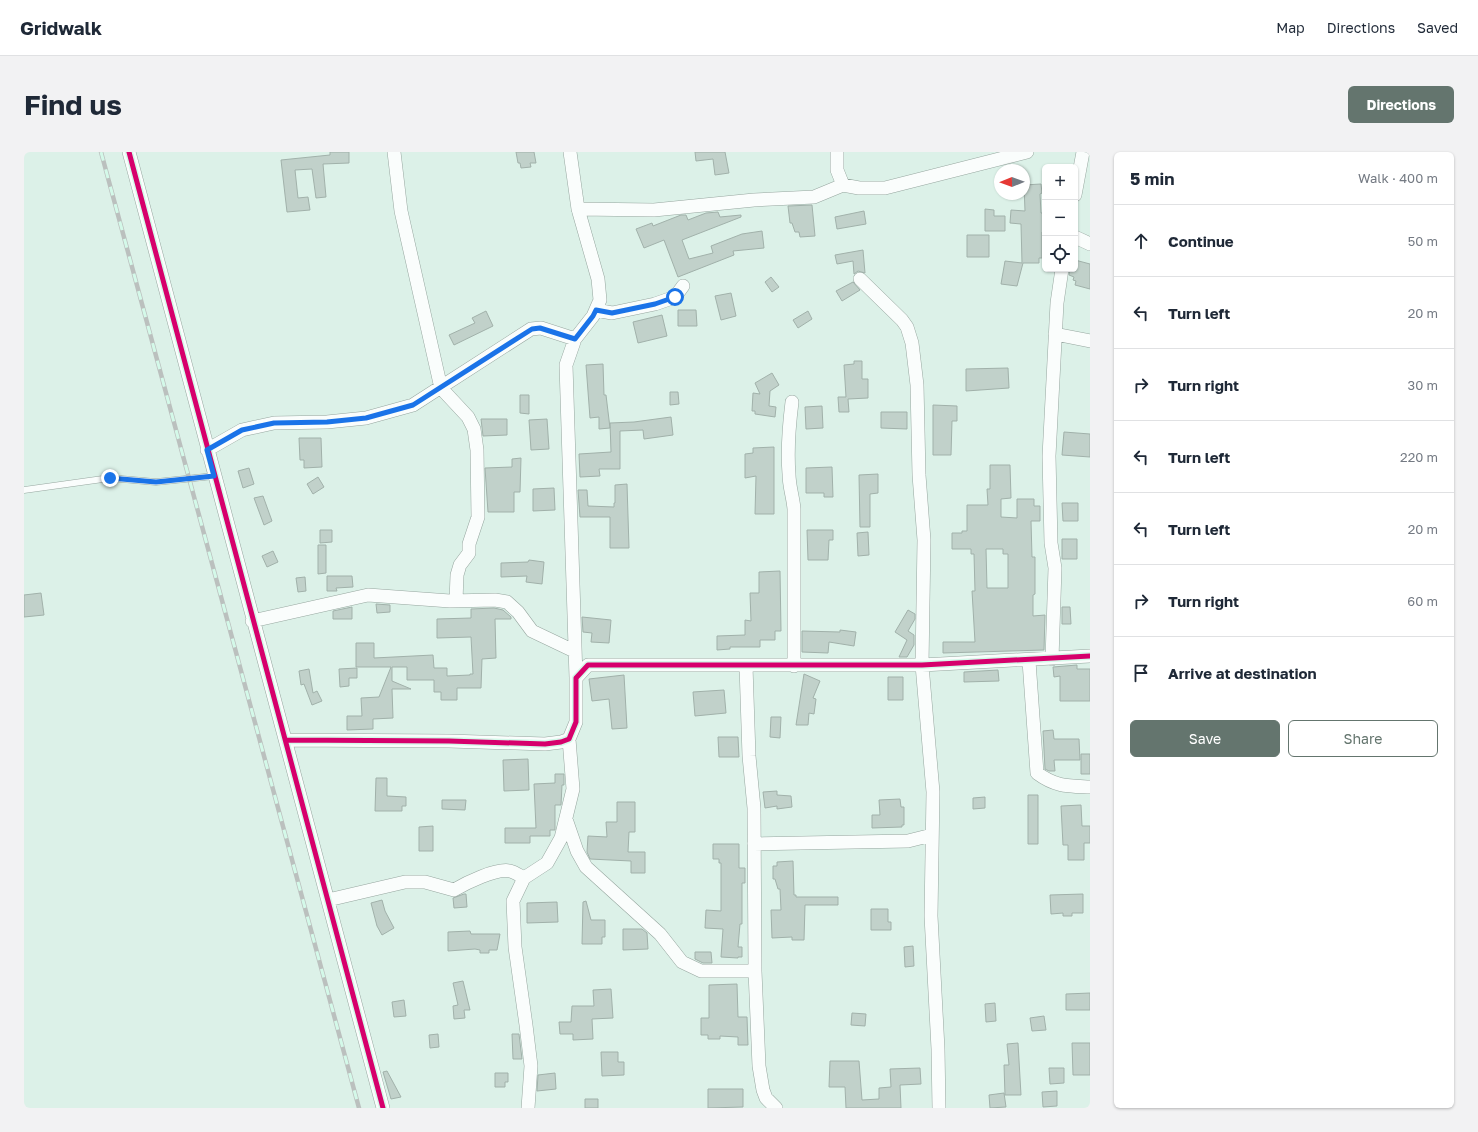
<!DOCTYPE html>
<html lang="en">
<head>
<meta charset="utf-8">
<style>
  :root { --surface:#fff; --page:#f2f2f3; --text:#1f2937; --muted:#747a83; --line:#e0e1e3; --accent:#64756e }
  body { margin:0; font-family:"Golos Text",sans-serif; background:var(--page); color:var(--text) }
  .controls { position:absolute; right:12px; top:12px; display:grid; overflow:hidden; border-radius:6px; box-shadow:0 1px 3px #0004 }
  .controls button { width:36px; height:36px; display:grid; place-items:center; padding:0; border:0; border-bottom:1px solid var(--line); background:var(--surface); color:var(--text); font:20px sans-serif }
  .compass { position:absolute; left:970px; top:12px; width:36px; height:36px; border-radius:50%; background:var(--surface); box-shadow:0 1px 3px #0004; rotate:269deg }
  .stop { position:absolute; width:12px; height:12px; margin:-9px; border:3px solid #1a73e8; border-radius:50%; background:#fff }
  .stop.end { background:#1a73e8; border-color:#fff; box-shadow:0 1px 4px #0008 }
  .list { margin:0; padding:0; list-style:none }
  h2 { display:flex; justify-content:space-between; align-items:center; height:52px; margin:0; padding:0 16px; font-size:17px }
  h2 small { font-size:13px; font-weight:400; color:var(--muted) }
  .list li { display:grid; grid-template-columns:26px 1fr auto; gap:12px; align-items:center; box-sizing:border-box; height:72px; padding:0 16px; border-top:1px solid var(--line) }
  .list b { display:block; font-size:15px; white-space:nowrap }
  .list em { font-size:13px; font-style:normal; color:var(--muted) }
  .actions { display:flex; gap:8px; padding:12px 16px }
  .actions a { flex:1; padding:9px 0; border:1px solid var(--accent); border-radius:6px; text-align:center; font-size:14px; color:var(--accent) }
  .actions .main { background:var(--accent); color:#fff }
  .icon { flex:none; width:22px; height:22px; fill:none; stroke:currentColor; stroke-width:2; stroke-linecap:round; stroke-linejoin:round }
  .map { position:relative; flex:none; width:1066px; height:956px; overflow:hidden; border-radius:6px }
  header { display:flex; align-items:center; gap:24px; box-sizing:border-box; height:56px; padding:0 20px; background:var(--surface); border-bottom:1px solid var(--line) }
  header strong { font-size:19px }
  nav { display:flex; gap:22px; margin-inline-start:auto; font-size:14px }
  .intro { display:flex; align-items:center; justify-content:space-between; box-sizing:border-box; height:96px; padding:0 24px }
  h1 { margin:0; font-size:28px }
  .button { padding:10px 18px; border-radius:6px; background:var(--accent); color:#fff; font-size:14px; font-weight:700 }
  main { display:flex; gap:24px; padding:0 24px }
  aside { flex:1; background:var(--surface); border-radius:6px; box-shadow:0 1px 3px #0004 }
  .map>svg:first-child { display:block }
  .building { fill:#c1d1ca; stroke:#a1b1aa; fill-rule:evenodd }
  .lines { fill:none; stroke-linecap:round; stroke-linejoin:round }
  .lane-casing { stroke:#96a69f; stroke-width:7 }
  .street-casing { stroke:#96a69f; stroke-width:14 }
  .lane { stroke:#fafdfc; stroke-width:6 }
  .street { stroke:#fafdfc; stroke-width:13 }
  .rail-casing { stroke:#bbc0be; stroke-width:4.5 }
  .rail { stroke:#d4f9e9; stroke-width:3; stroke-dasharray:9; stroke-linecap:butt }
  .cycleway-casing { stroke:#d4f9e9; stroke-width:8 }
  .cycleway { stroke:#d6006c; stroke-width:5 }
  .route { stroke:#1a73e8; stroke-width:5 }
</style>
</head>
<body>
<header>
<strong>Gridwalk</strong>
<nav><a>Map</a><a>Directions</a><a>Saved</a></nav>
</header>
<div class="intro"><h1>Find us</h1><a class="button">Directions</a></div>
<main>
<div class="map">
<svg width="1066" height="956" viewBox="0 0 1066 956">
  <rect width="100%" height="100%" fill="#dcf1e8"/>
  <path class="building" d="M306 0H325V11L299 12 302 45 292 46 288 17 271 18 274 46 284 45 286 58 263 60 257 8 306 3Z
    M492 0H510L512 11H506L507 15 497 16 496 11H494Z
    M671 0H701L705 21 691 23 689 7 672 9Z
    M1017 32 1018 41 1016 42 1017 61H1019L1020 80H1018V106H1015V111H999L993 134 977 132 981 109 998 111 997 72 986 71 987 58 1001 59 1000 33Z
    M788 53 791 84 776 85 775 80H771L768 71H766L764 54Z
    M961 57 970 58V64H981V79H961Z
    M840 59 842 72 813 77 811 65Z
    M694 60 696 65 717 63V65L658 88 665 107 689 101 687 94 718 82 738 79 740 96 709 99 710 103 654 125 640 88 620 96 612 77 628 71 629 74 657 63H662L664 68 682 61Z
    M943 83H965V105H943Z
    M839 98 841 121 834 119 830 122 829 109 813 112 811 103Z
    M1051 108 1066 112V137L1051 133 1052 129 1049 128 1050 125 1045 123 1046 117H1051Z
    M747 125 755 135 748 140 741 130Z
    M829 130 836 138 818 149 812 139Z
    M707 141 712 164 697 168 691 144Z
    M654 158H672L673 174H654Z
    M462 159 469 174 430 193 425 183 451 171 448 166Z
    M784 159 788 167 774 176 769 168Z
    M638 163 643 184 614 191 609 170Z
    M830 209H838V227H844V246L824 247 825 260H815L814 245H822L820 213 830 212Z
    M579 212 580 243H582L586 276 575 277V265L566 266 562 213Z
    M984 216 985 236 942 239V217Z
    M748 221 755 233 746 239 745 254 752 255 751 265 731 262V259H728L729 241 736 242 731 231Z
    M646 240H654L655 252 646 253Z
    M496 243H505V262L496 261Z
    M909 253 933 254V269H928L927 303H909Z
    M798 254 799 276 782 277 781 255Z
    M857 260H883V277L857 276Z
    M647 265 649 283 620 287 619 278 596 279V317H575L576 324 556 325 555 302 587 300 586 271 610 270Z
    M457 267H483V283L459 284Z
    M523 267 525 297 507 298 505 268Z
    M1040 280 1066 282V305L1038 303Z
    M275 286H297L298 315 280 316V308H276Z
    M750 295V362H731L732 324 721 326V302L729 301V296Z
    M497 306 496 340H490V360H464L461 316 488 315V307Z
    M966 313H986L987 346 977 347V365L993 366V347H1010V354H1016V369H1007L1008 405H1011V442L1009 443V464L1021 463 1020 498 919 501V490H951L948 439H951L950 402H947V397H928V381H938V379H943V353H964L963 337H966ZM962 397H979V402H984V436H963Z
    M808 315 809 345H800V341H782V316Z
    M225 316 230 332 219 336 214 319Z
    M854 322V341L846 342V375H836L835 323Z
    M294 325 300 335 289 342 283 332Z
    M603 332 605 396H586V365H556L554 338H563L564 354 590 355V351H591V333Z
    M530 336 531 358 509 359V337Z
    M239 344 248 369 240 373 230 346Z
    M1038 351H1054V369H1039Z
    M296 378H308V390L296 391Z
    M783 378H809V388H805L804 408H784Z
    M844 380 845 403 834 404 833 381Z
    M1038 387H1053V407H1038Z
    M294 393H302V421L294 422Z
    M249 399 254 410 243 415 238 404Z
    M505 408 520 410 518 432 502 430 503 424 477 425V411L504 410Z
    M756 419 757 479H751V488H736V495H706V497L693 498V484L721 483V468L727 469 726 441H735V420Z
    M303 424H328L329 435 312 436 313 439H303Z
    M281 425 282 439 274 440 272 426Z
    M17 441 20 463 0 465V443Z
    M352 452 366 453V460L353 461Z
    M328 455V467H309V459Z
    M1038 455H1046L1047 472H1038Z
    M470 456 479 458 487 465V467H471L472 506 458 507 457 536H433V548H417V540H410V528H383V515H368V529L387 537H368L369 566 349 567V577L323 578V564H338L337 546 355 545 367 515H332V491H350V506L409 503 410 516H423V524L446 523V522H449L447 485 413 486V467L447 466V457Z
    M884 458 891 462V467L884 479 890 483V493L883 505H875L883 488 871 480Z
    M558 465 587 468 585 491 567 490 568 481 559 480Z
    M816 478 832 480 830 494 805 490 804 501 778 500V479L816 480Z
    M1053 513V517H1066V549H1036V524L1030 525 1029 515Z
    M333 516V526H325V534L316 535 315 517Z
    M285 517 289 541 293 539 298 549 288 553 280 532 277 533 275 519Z
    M974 518 975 529 940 530V520Z
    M780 522 796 529 789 546 792 547 790 562 785 561 784 573H772Z
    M600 523 603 576 588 577 585 547 568 549 565 527Z
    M864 525H879V548H864Z
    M700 538 702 561 671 564 669 540Z
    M747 565H757L756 586 746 585Z
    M1029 578 1030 587H1055L1056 608H1030L1031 619H1025L1021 617 1019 579Z
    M694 585H714L715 605H695Z
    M1057 602H1066V622H1057Z
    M504 607 505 638 480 639 479 608Z
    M531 622H540V633H538L537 653H531V678H526V684H506V691H481V676H512L510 632 531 631Z
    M352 626H363V644L382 645V654H378V659H351Z
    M753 639V643L767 644 768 655 753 657V654L741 656 739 640Z
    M1004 643H1014V692H1004Z
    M961 645V656L949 657V646Z
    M876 647 877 655H880V673H878V675L848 676V663H856L855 648Z
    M418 648H442L441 658 418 657Z
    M593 650H611V680H605L604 700H621V721H607V709L566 707 563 700 564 684 583 685 582 670H593Z
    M1057 653 1058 674H1066V691H1060V708H1044V693H1039L1037 654Z
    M409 674V699H395V675Z
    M689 692H715V716H721V731H718V772H716L714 795H718V805H714V806L697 805 699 777 681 776 682 758 697 759V711H695V707H689Z
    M769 709 770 743H772V745H814V753H781L780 788H768V785L748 786 747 758H757L756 737H754L751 727H749V714H753V710Z
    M440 742H442L443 755 430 756 429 746Z
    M1059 742V761H1048V764H1039V761L1027 762 1026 743Z
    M358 748 361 759 370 776 358 783 353 774 347 751Z
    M562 749 567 768H581V785H578V792H558L559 750Z
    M533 750 534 770 503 771V751Z
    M847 757H864V770H867V778H847Z
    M599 777H618L623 781 624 797 599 798Z
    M446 779 447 782H476L473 798H465V801H456V798L451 797 424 799V780Z
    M889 794 890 814 881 815 880 795Z
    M671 800H687L688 811H679L671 807Z
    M439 829 446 858H440L441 866 430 867 429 854 434 853 429 831Z
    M713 832 714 865H723L724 893H714V885L696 884V887H684V883H677V866H685V833Z
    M587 837 589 866 568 867 569 887 549 888V882H536L535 870H547L548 854H570L569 838Z
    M1066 841V858H1042V842Z
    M380 848 382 864 370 865 368 850Z
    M971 851 972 869 962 870 961 852Z
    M828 861 842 862 841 874 827 873Z
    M1020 864 1022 878 1008 879 1006 866Z
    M414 882 415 895 406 896 405 883Z
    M488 882H495L498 907H489Z
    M994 891 997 943H981L980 913H985L983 892Z
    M1048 891H1066V923H1049Z
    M577 900H594V910H600V923L578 924Z
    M806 909H835L838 948 855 947V936L867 935 866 917 896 916 897 932 876 933 877 956H822L821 935H805Z
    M1025 916H1040V931L1026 932Z
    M363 919 377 945 367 947 359 920Z
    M471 921H484V930H481V935H471Z
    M531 921 532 937 513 939 514 923Z
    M684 937H719V955L684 956Z
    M1033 939V954L1019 955 1018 940Z
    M980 941 982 955 966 956 965 943Z
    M561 947H574V956H561Z"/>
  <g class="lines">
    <g class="lane-casing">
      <path id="lane" d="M0 338 86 326 132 330 190 324"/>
    </g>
    <g class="street-casing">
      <path id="street" d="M105 0C188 319 275 637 359 956
        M370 0 377 59 417 236 444 265 450 277 453 298 454 365 445 392V401L436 413 433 423 432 449
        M546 0 554 57 574 127 576 148 569 164 551 187 542 213 552 526
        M813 0V18L819 33 835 36H861L1003 0
        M1051 43 1059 0
        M554 57 630 58 730 48 790 45 819 33
        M1051 85 1066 92
        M836 127 878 168 883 175 888 191 893 233 895 323 900 388 898 513 909 640 907 764 914 897 915 956
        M572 158 588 161 631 152 651 145 659 134
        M1031 182 1066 189
        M768 250C765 274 763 298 765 322 765 334 769 345 770 357V514
        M183 298 218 278 250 271 303 270 342 266 389 253 507 177 517 176 551 187
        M228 469 344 443 426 449 471 448 483 450 494 460 508 479 550 499
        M1028 507 1031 416 1027 391 1025 304 1033 151 1038 117
        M1005 509 1013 621C1032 635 1044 634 1066 635
        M722 514 725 604 730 656 731 819 735 914 739 938 742 946 752 956
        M262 588 425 589 521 592 537 590 545 587 552 570V526L564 513H898L1066 504
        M542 667 553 699 562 715 636 782 658 810 677 819H731
        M730 692 884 689 908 683
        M304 748 381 730H401L430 738C442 731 472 716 486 719 491 720 496 724 500 726
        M504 956 507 914 502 873 491 795 489 749 500 726 523 711 537 686 549 637 545 587"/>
    </g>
    <use href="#lane" class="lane"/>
    <use href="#street" class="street"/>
    <g class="rail-casing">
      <path id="rail" d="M77 0 335 956"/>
    </g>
    <use href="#rail" class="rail"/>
    <g class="cycleway-casing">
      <path id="cycleway" d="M105 0C188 319 275 637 359 956
        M262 588 425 589 521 592 537 590 545 587 552 570V526L564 513H898L1066 504"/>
    </g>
    <use href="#cycleway" class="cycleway"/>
  </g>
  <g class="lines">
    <path class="route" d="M86 326 132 330 190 324 183 298 218 278 250 271 303 270 342 266 389 253 508 177 516 176 551 187 569 164 572 158 588 161 631 152 651 145"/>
  </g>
</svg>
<div class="controls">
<button>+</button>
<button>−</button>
<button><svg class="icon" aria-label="locate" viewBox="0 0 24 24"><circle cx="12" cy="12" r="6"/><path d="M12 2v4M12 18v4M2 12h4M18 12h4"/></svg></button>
</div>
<svg class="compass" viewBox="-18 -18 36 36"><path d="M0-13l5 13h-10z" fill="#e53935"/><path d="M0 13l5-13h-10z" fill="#747a83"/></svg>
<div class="stop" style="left:651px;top:145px"></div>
<div class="stop end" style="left:86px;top:326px"></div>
</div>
<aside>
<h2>5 min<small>Walk · 400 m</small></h2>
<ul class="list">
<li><svg class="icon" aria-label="ahead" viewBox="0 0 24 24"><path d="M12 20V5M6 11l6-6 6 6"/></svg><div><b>Continue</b></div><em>50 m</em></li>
<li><svg class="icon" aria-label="left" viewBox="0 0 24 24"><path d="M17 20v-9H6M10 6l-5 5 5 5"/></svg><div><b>Turn left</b></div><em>20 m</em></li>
<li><svg class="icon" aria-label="right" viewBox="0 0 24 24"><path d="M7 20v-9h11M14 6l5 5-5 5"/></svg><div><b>Turn right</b></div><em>30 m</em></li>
<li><svg class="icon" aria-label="left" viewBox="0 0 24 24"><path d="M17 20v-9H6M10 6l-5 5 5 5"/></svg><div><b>Turn left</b></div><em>220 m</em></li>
<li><svg class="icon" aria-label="left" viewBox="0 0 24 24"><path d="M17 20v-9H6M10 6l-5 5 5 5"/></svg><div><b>Turn left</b></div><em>20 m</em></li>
<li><svg class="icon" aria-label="right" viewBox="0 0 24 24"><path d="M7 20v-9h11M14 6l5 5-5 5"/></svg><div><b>Turn right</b></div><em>60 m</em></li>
<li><svg class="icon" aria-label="arrive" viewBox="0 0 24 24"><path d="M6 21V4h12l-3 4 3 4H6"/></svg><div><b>Arrive at destination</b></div></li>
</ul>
<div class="actions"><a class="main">Save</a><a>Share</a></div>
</aside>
</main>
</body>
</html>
